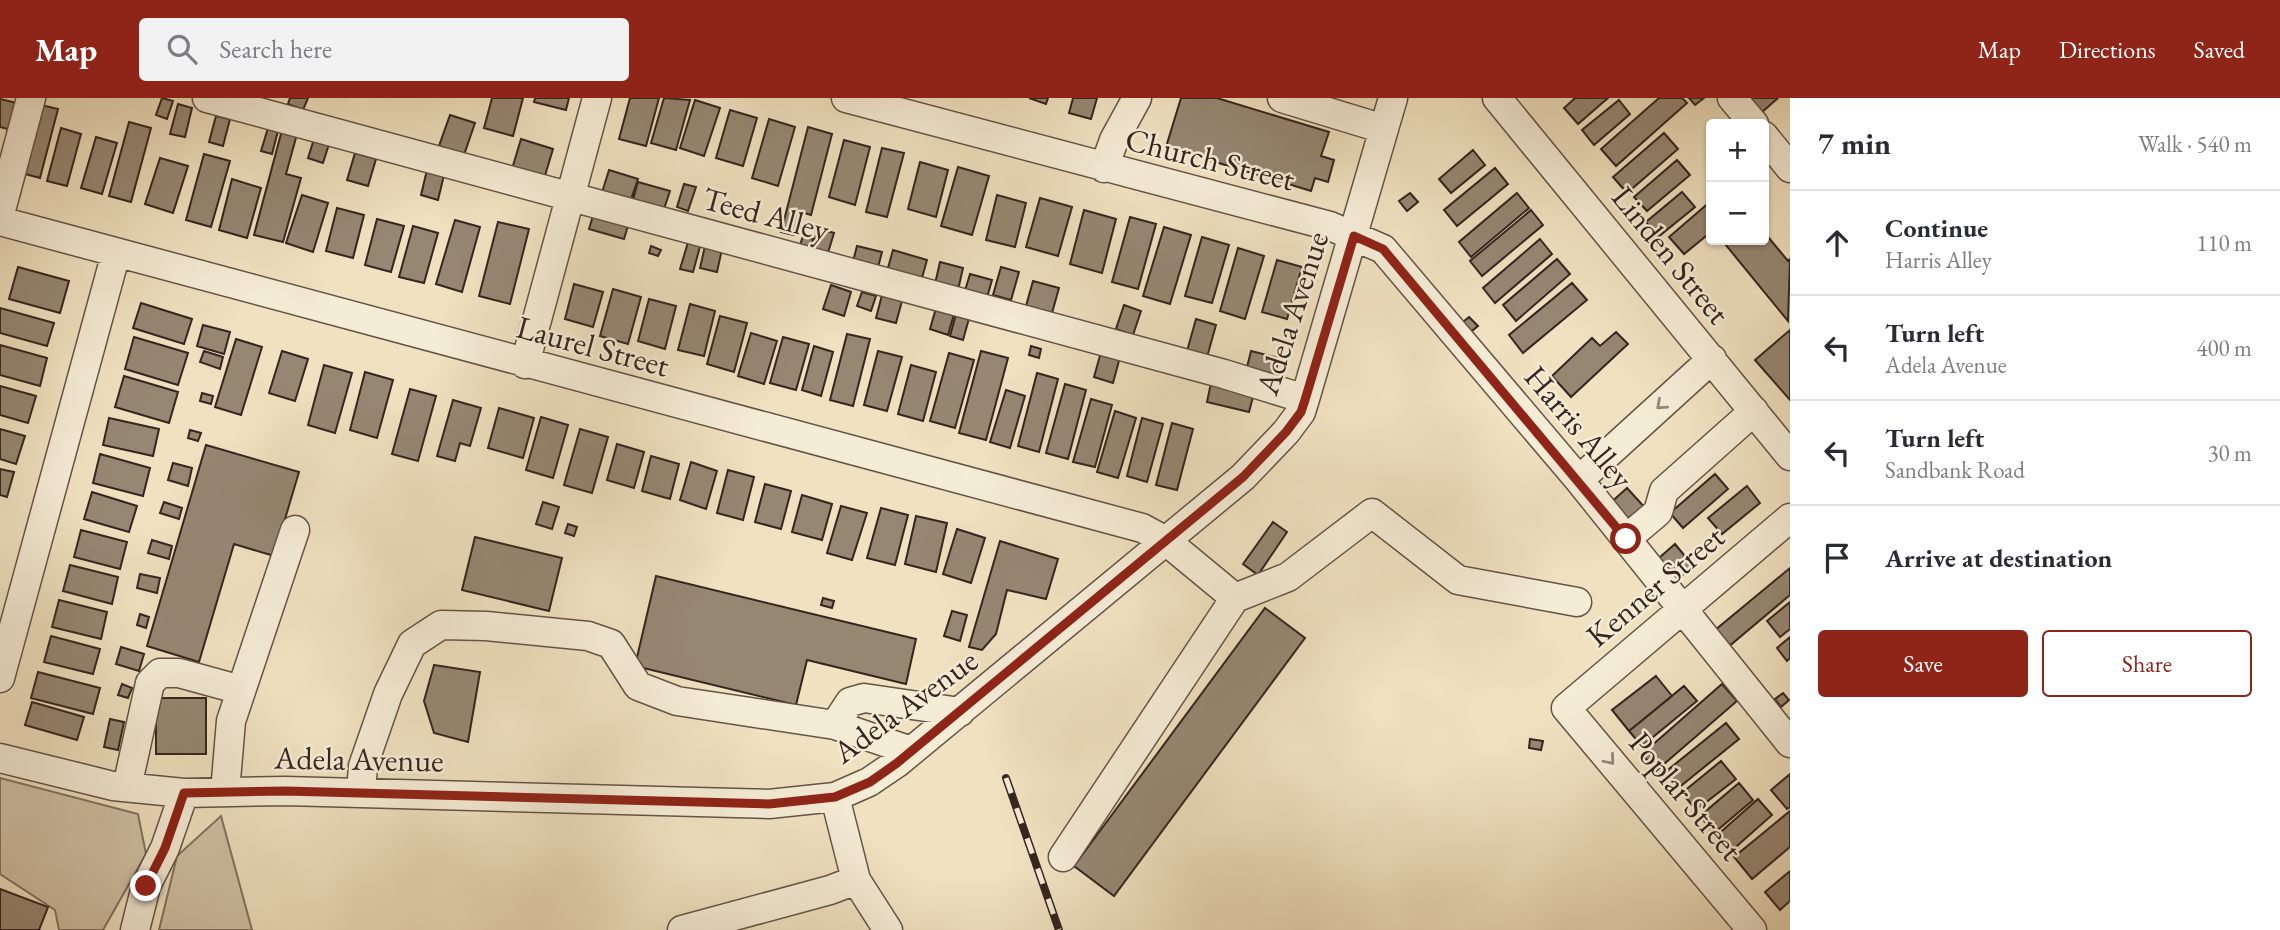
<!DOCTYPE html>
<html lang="en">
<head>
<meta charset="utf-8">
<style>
  :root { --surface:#fff; --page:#f2f2f3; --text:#2b2b33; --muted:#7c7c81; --line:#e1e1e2; --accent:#8f2418 }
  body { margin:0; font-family:"EB Garamond",serif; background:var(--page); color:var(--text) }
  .controls { position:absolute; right:21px; top:21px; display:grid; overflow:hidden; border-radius:7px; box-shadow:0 2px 5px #0004 }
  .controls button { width:63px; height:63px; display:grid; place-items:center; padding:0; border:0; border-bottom:2px solid var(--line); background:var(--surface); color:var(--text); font:35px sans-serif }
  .stop { position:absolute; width:21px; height:21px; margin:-16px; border:5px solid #8f2418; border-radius:50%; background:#fff }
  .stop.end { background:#8f2418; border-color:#fff; box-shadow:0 2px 7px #0008 }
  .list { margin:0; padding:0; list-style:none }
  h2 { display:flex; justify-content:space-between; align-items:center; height:91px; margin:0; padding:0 28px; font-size:30px }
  h2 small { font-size:23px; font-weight:400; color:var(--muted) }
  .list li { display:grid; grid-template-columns:46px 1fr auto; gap:21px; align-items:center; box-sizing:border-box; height:105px; padding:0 28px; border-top:2px solid var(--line) }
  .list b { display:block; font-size:26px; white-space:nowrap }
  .list p { margin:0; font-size:23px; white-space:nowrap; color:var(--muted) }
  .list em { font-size:23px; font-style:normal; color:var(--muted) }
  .actions { display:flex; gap:14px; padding:21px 28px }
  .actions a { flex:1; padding:16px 0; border:2px solid var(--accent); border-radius:7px; text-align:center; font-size:24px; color:var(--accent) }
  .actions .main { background:var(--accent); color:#fff }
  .icon { flex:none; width:38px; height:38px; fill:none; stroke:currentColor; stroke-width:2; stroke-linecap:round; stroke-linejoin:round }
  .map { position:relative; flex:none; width:1790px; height:832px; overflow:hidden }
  header { display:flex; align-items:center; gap:42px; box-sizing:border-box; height:98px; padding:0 35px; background:var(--accent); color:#fff }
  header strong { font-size:33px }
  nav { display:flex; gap:38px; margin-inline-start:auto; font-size:24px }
  .search { width:490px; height:63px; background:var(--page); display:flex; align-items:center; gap:18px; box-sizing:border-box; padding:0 24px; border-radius:7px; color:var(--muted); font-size:26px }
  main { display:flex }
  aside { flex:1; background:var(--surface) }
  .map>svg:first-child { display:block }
  .green { fill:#d0c1a5; stroke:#827362; stroke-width:2 }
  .building { fill:#968773; stroke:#35251f; stroke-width:2 }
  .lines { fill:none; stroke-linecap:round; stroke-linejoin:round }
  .minor-casing { stroke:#645447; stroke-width:31 }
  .minor { stroke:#f5ecd6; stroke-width:28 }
  .rail-casing { stroke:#35251f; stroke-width:8 }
  .rail { stroke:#f5ecd6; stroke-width:5; stroke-dasharray:16; stroke-linecap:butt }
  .oneway { stroke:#95887a }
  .route { stroke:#8f2418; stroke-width:9 }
  .labels { text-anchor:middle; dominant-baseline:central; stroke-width:5; stroke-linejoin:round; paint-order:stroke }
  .street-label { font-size:32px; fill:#35251f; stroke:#f5ecd6 }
</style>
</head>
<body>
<header>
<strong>Map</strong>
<div class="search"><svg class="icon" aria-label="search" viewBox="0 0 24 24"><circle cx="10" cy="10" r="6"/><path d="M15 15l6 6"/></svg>Search here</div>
<nav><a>Map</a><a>Directions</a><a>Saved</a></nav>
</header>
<main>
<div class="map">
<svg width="1790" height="832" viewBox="0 0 1790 832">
  <rect width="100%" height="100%" fill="#f0e1c0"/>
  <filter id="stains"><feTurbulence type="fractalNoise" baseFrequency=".00286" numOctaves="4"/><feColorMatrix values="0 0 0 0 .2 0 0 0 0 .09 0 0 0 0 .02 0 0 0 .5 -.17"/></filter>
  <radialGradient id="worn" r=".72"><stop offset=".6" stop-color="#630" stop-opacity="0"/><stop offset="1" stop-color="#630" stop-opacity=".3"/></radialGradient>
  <path class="green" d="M0 680 138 716 146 756 103 832H59L55 812 0 776Z
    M221 718 252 832H159L177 758Z"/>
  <path class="building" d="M162 0 173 3 167 21 156 17Z
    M290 0H308L303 12 288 6Z
    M492 0H523L513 38 484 30Z
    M535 0H569L566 12 534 4Z
    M630 0H659L646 48 619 41Z
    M664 0 690 2 676 52 651 45Z
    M1029 0H1048L1046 6Z
    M1073 0H1097L1091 21 1069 15Z
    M1181 0H1217L1329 34 1321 58 1334 62 1328 84 1315 80 1311 93 1166 49Z
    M1575 0H1608L1578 26 1564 10Z
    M1659 0H1682L1687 5 1616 68 1601 51Z
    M1689 0H1704L1695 7Z
    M1748 0H1778L1761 15Z
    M0 1 21 6 15 33 0 29Z
    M695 2 720 10 704 58 680 50Z
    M1619 2 1630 16 1594 47 1582 32Z
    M37 6 58 11 40 80 18 74Z
    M178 6 192 10 185 39 170 36Z
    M730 12 757 20 743 68 716 60Z
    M450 17 475 25 464 57 439 48Z
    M216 18 230 21 223 48 209 44Z
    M769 21 795 29 778 88 752 80Z
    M129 24 151 30 131 104 109 98Z
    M808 29 832 36 811 117 801 114 794 137 781 134Z
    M61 30 81 36 67 88 47 83Z
    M268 30 278 33 272 56 261 53Z
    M282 32 297 36 286 76 301 80 283 144 254 137Z
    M1664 35 1678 51 1627 95 1613 79Z
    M96 39 117 45 102 96 81 90Z
    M314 41 329 46 323 65 308 60Z
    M521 41 553 51 544 81 512 71Z
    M844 42 870 49 855 107 829 99Z
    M882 50 904 55 887 119 866 114Z
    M1473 52 1485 67 1451 95 1439 81Z
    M355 55 376 61 368 88 347 82Z
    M204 56 230 63 211 129 186 122Z
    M160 60 188 68 173 115 145 106Z
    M1677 62 1690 77 1647 113 1634 99Z
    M920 64 948 72 936 119 908 111Z
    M958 69 989 78 972 137 941 128Z
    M1495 70 1508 86 1457 128 1444 112Z
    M427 72 444 77 438 102 421 97Z
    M609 72 638 81 628 110 600 101Z
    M232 81 261 90 247 140 219 132Z
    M638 84 670 93 663 114 632 105Z
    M684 86 696 89 688 113 677 109Z
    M1682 94 1695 109 1658 139 1646 124Z
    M1410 95 1418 104 1407 113 1399 103Z
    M1517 95 1529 110 1471 159 1459 144Z
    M302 97 328 105 313 154 286 145Z
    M997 97 1026 105 1015 149 986 142Z
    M1040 100 1072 109 1058 158 1026 149Z
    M1711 103V134L1684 156 1669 139Z
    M337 110 364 117 353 160 326 153Z
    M595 111 630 121 624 141 589 131Z
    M1084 112 1116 121 1102 175 1070 166Z
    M1531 112 1543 127 1482 178 1470 163Z
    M1130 119 1156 126 1138 191 1112 184Z
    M377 121 404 128 391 174 365 167Z
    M455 122 480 129 462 194 436 186Z
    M498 124 529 131 510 206 479 198Z
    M413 128 438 135 424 185 399 179Z
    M1164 129 1191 137 1170 206 1143 198Z
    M818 130 834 135 827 158 811 154Z
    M1764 134 1788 163 1790 161 1788 223 1725 146 1730 142H1764Z
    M803 138 813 141 809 153 799 150Z
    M1202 139 1229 147 1212 205 1185 198Z
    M689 141 701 145 693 174 680 171Z
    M1540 141 1552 156 1495 205 1483 190Z
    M651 148 661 152 658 158 649 155Z
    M705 148 722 151 717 174 700 170Z
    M857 148 882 154 876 177 851 171Z
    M1238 150 1264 158 1245 221 1220 213Z
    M893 152 927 162 920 187 886 177Z
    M1557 161 1570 176 1516 223 1503 207Z
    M1277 162 1302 169 1287 221 1262 214Z
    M940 164 963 170 958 192 935 186Z
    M18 169 69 183 60 215 9 201Z
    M1001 169 1019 174 1011 202 993 197Z
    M970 176 992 182 986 203 964 196Z
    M1033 183 1059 190 1052 215 1026 208Z
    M1572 185 1587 202 1523 255 1509 237Z
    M574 186 603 194 593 229 565 221Z
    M831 187 851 194 844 218 823 211Z
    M613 191 641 199 628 246 600 238Z
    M862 194 876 198 871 213 857 208Z
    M882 197 902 203 896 225 876 220Z
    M649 201 676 208 665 251 638 243Z
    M141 205 192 221 184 246 133 230Z
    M690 206 715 213 704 258 678 252Z
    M1124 207 1141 213 1133 237 1116 231Z
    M0 210 54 225 47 248 0 235Z
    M936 210 954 216 948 237 930 231Z
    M957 213 970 217 963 242 950 238Z
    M720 218 747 225 734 274 707 266Z
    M1469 219 1478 228 1466 238 1458 228Z
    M1196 221 1216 227 1207 259 1187 253Z
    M203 227 230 234 224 256 197 248Z
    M1790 232V302L1755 262Z
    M1616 234 1628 246 1571 299 1552 278 1592 240 1600 248Z
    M751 235 777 243 764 286 738 278Z
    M847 236 870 241 853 308 830 302Z
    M134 239 188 255 178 287 125 271Z
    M783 239 809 246 796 292 770 285Z
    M236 241 262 249 241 317 215 309Z
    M0 247 47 260 40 288 0 277Z
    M814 248 833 254 821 298 802 292Z
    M1031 248 1041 251 1039 260 1029 257Z
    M204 253 223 259 220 271 200 264Z
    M282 253 308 261 295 303 269 295Z
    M878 253 902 259 887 313 864 307Z
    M981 253 1008 260 986 342 959 335Z
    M1251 253 1279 260 1274 280 1246 273Z
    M1101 254 1120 259 1113 285 1094 279Z
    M949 255 974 262 955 330 930 323Z
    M324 267 352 275 335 335 308 327Z
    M911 267 936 274 923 323 898 316Z
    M365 274 393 282 377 340 350 332Z
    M1037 275 1058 281 1039 354 1018 348Z
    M124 278 178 294 169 325 115 309Z
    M1212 280 1255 291 1249 314 1207 304Z
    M1065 286 1086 292 1068 361 1046 355Z
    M0 288 36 298 28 325 0 317Z
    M410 291 436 298 418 363 392 356Z
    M1006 292 1025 298 1010 350 990 344Z
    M202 295 213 298 211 306 200 303Z
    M1091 301 1112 307 1095 369 1073 364Z
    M453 302 481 310 470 348 460 345 455 363 437 358Z
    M499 310 534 320 523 360 488 350Z
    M1115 313 1136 320 1118 380 1097 374Z
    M541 319 568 327 553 380 526 372Z
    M109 320 159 331 153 358 103 347Z
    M1142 320 1163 326 1147 384 1127 378Z
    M1172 325 1193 331 1177 392 1156 387Z
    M0 331 25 338 16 366 0 361Z
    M580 331 608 339 592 395 564 387Z
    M190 332 201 335 198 343 188 340Z
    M617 346 644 354 634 390 607 382Z
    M206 347 299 374 274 458 234 446 199 564 147 548Z
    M100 356 150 370 143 398 93 385Z
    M651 358 679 366 670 401 642 393Z
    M691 364 717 373 706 411 680 402Z
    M173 365 192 370 188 388 168 382Z
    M0 371 14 374 7 399 0 397Z
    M728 372 754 379 743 422 717 415Z
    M1715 376 1728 391 1683 430 1670 415Z
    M765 386 791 393 781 431 755 424Z
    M1747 388 1760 405 1722 436 1708 420Z
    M1627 390 1647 412 1626 430 1607 408Z
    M92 394 137 408 129 434 84 421Z
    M802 397 832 406 822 442 792 434Z
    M164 404 182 410 179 421 160 415Z
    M543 404 559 409 552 431 536 426Z
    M841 408 867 415 852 462 827 455Z
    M881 410 908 417 895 467 867 460Z
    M916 418 947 425 936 474 905 466Z
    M1273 424 1287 434 1258 477 1243 466Z
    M568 426 577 429 574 438 565 435Z
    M957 431 985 440 971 485 943 476Z
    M81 432 127 444 120 471 74 459Z
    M475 439 562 460 549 513 462 492Z
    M152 442 172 448 169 461 148 455Z
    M1000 443 1058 461 1046 501 1007 492 996 536 982 552 969 549Z
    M1675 446 1693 468 1671 487 1652 466Z
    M70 467 118 479 112 506 63 493Z
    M1790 470V497L1727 550 1714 533Z
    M140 476 160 480 157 495 137 490Z
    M656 478 916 541 906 586 807 562 796 607 635 568Z
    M823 500 834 503 832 510 821 507Z
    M59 502 107 514 101 541 52 529Z
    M1790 504V531L1780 539 1767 523Z
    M1265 510 1305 540 1114 798 1074 768Z
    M952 513 967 517 960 543 944 538Z
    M140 516 149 519 146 530 137 527Z
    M51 538 100 551 93 576 44 564Z
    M1790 539V560L1787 563 1777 550Z
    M121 549 144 556 139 573 116 566Z
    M434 567 480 574 468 644 434 635 424 603Z
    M38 574 100 590 93 616 31 600Z
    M1656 578 1672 598 1629 633 1612 612Z
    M122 586 132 590 128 600 118 597Z
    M1722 586 1737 603 1656 673 1642 656Z
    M1684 588 1697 603 1642 648 1629 633Z
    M1783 595 1789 602 1781 609 1775 601Z
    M156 600H206V656H156Z
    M32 604 84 619 77 642 25 627Z
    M110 621 124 624 118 652 104 649Z
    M1726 625 1739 641 1677 691 1664 675Z
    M1530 641 1543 643 1541 652 1529 650Z
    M1721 663 1736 681 1696 712 1682 695Z
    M1790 676V709L1787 711 1771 692Z
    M1739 685 1753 702 1714 735 1700 718Z
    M1758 701 1772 717 1729 755 1715 739Z
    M1790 713V749L1752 781 1734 759Z
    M1790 773V803L1780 812 1765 794Z
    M0 791 48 809 39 832H0Z"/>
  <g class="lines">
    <g class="minor-casing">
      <path id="minor" d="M207 0 1224 276 1305 301
        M846 0 1330 128 1383 151 1579 382 1790 645
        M1282 0 1384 31
        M1497 0 1790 358
        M1732 0 1754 26
        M1764 38 1790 70
        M1104 70 1114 42 1137 0
        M0 116 31 0
        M0 123 1142 430 1166 443 1235 500
        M525 266 597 0
        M1579 382 1712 261
        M1626 441 1658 414 1664 393 1754 313
        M0 580 116 155
        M835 627 850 604 864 600 960 614
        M0 660 113 688 184 695 285 693 769 706 835 699 869 684 897 665 1243 379 1286 334 1301 314 1305 301 1393 0
        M127 689 150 585 160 575H179L241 592
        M225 694 231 623 295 432
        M361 695 363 668 388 596 412 546 441 527 486 528 588 538 611 546 638 588 677 603 835 627 911 653
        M835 699 856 782 888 832
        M1063 759 1235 500 1288 479 1372 415 1458 482 1577 504
        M135 832 146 788 165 750 184 695
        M682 832 830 792 856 782
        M1752 832 1566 610 1790 420"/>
    </g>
    <use href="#minor" class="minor"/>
    <g class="rail-casing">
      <path id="rail" d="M1006 680 1059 832"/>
    </g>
    <use href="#rail" class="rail"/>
  </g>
  <defs><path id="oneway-chevron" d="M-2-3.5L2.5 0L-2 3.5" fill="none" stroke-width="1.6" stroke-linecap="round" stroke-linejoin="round" transform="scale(1.75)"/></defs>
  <g class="oneway">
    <use href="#oneway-chevron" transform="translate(1661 307) rotate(138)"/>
    <use href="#oneway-chevron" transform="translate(1610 662) rotate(50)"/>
  </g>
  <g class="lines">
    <path class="route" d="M146 788 165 750 184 695 285 693 769 706 835 699 870 684 897 665 1243 379 1286 334 1301 314 1305 302 1354 138 1383 151 1626 441"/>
  </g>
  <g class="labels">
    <g class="street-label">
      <text transform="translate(1210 61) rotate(14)">Church Street</text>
      <text transform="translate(766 116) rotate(15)">Teed Alley</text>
      <text transform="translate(1671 157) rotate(51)">Linden Street</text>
      <text transform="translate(1292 215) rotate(-72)">Adela Avenue</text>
      <text transform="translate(593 248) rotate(15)">Laurel Street</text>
      <text transform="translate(1579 329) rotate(50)">Harris Alley</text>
      <text transform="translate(1655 488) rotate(-40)">Kenner Street</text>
      <text transform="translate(905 608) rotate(-36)">Adela Avenue</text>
      <text transform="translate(359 661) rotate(1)">Adela Avenue</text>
      <text transform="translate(1686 698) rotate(50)">Poplar Street</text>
    </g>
  </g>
  <rect width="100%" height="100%" filter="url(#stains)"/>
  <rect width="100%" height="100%" fill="url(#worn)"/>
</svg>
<div class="controls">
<button>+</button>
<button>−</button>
</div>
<div class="stop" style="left:1626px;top:441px"></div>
<div class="stop end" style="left:146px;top:788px"></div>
</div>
<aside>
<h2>7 min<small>Walk · 540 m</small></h2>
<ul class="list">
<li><svg class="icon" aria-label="ahead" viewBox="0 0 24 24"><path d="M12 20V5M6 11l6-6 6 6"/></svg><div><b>Continue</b><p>Harris Alley</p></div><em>110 m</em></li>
<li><svg class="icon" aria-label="left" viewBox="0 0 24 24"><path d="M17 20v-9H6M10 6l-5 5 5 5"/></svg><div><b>Turn left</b><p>Adela Avenue</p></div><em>400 m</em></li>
<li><svg class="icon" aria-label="left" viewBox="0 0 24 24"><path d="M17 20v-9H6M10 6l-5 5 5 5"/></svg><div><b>Turn left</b><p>Sandbank Road</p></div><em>30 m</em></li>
<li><svg class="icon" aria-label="arrive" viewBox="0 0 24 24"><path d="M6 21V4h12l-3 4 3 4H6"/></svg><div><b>Arrive at destination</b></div></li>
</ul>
<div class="actions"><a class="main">Save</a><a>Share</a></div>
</aside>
</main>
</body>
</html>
